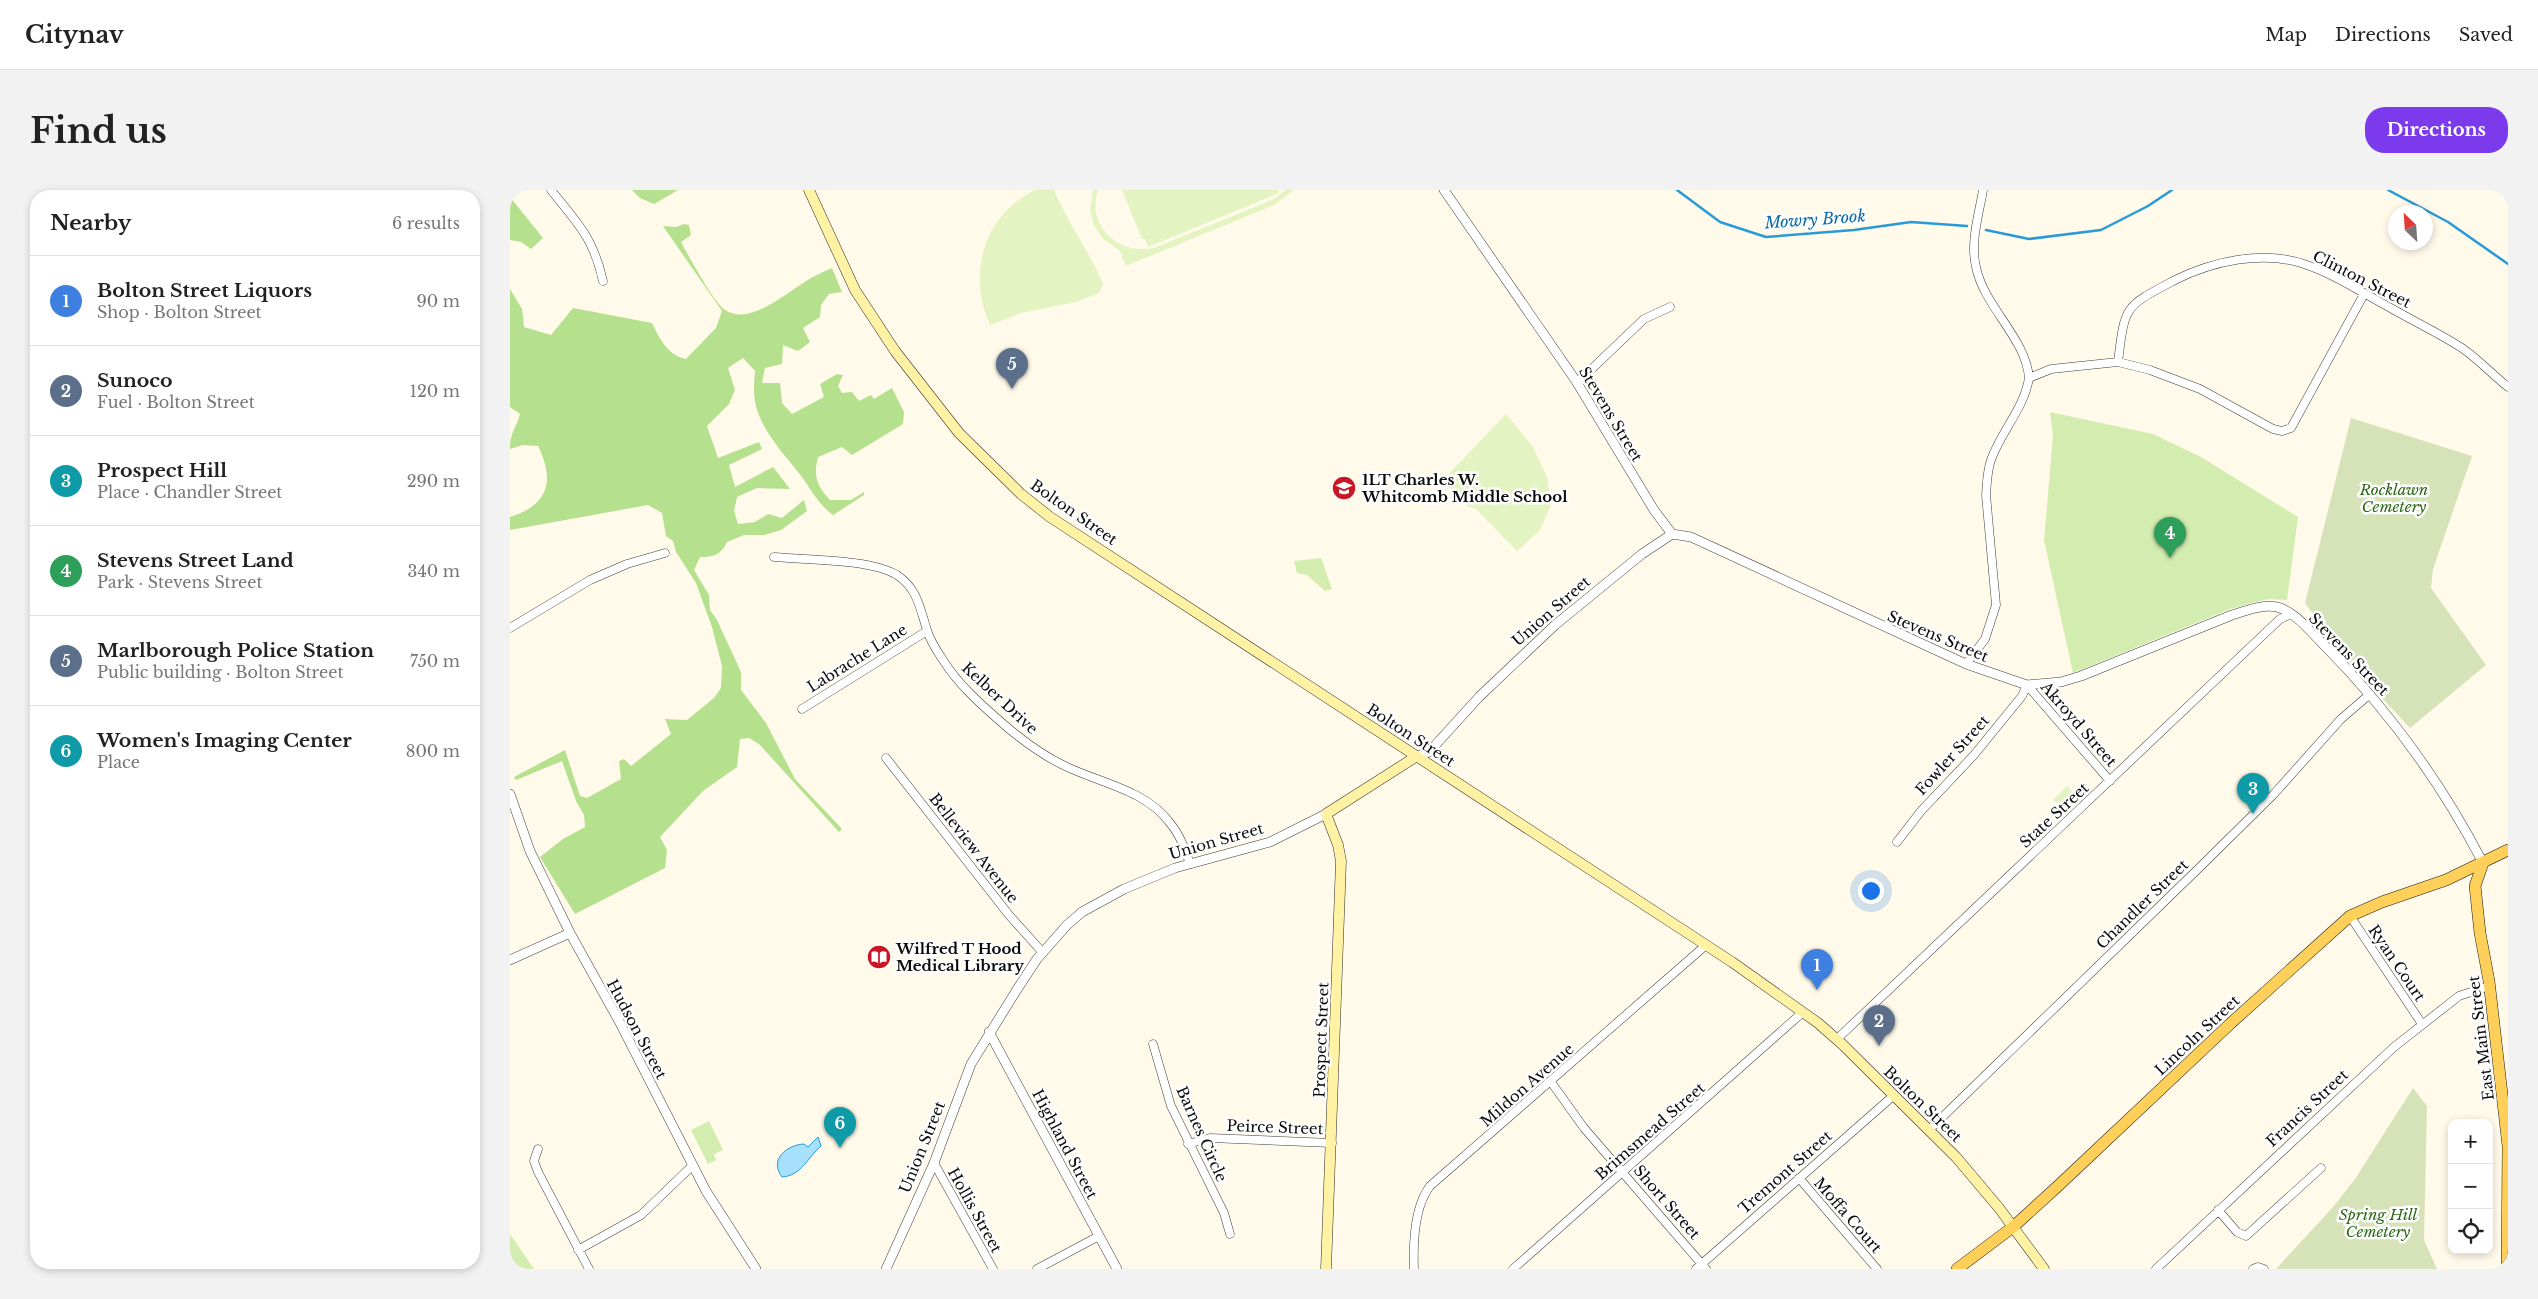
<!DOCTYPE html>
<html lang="en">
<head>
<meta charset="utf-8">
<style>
  :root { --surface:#fff; --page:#f2f2f2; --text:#222; --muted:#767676; --line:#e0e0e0; --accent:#7c3aed }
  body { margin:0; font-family:"Libre Baskerville",serif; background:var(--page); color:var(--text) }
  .controls { position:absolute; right:15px; bottom:15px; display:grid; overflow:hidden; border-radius:10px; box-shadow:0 2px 8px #0003 }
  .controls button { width:45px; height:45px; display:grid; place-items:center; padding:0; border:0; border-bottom:1px solid var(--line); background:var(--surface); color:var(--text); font:25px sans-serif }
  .compass { position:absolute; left:1878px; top:15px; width:45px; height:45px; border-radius:50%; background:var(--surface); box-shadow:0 2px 8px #0003; rotate:335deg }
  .you { position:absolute; left:1360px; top:700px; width:18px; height:18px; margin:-12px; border:4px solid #fff; border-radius:50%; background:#1a73e8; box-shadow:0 0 0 8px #1a73e833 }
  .badge { display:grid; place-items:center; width:32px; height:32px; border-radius:50%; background:var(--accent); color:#fff; font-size:16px; font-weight:700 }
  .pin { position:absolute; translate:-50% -41px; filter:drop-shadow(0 1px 2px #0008) }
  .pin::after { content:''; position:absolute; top:26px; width:18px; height:15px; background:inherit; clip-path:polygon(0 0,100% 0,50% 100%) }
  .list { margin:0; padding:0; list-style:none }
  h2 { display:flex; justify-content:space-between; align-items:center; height:65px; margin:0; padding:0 20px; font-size:21px }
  h2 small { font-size:16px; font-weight:400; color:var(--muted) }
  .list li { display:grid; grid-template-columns:32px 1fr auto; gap:15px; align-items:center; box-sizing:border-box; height:90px; padding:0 20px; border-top:1px solid var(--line) }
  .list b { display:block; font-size:19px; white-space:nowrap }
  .list p { margin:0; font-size:16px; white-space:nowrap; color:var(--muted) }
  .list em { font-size:16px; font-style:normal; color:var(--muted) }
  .icon { flex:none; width:28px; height:28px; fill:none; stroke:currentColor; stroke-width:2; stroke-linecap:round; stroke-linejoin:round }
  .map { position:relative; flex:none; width:1998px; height:1079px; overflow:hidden; border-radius:20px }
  header { display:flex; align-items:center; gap:30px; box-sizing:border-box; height:70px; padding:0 25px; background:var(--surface); border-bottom:1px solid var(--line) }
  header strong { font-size:24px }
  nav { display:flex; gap:28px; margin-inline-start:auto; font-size:18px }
  .intro { display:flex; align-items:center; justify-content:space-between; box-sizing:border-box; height:120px; padding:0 30px }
  h1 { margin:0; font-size:35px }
  .button { padding:12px 22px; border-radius:20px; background:var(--accent); color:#fff; font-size:18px; font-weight:700 }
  main { display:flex; gap:30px; padding:0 30px }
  aside { flex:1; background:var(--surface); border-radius:20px; box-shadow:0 2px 8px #0003 }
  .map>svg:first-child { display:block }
  .green { fill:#d2edaf }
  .forest { fill:#b5e08d }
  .cemetery { fill:#d6e3b9 }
  .pitch { fill:#e4f3c2 }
  .water { fill:#a7e0fd; stroke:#279adb }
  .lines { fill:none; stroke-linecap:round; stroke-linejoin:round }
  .stream { stroke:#279adb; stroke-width:2.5 }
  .minor-casing { stroke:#3e3e3e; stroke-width:9 }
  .tertiary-casing { stroke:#3e3e3e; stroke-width:10 }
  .secondary-casing { stroke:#2d2d2d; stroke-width:11 }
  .primary-casing { stroke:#1c1c1c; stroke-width:12 }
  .minor { stroke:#fff; stroke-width:8 }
  .tertiary { stroke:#fff; stroke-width:9 }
  .secondary { stroke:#fff2a4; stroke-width:10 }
  .primary { stroke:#ffd059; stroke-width:11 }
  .labels { text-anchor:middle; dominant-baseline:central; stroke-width:5; stroke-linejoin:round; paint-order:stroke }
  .street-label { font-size:15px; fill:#0b0b0b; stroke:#fff }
  .poi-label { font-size:15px; font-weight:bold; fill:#0b0b0b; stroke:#fff; text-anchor:start }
  .park-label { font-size:15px; font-style:italic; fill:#2a6816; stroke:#fff }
  .water-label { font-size:16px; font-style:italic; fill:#0969a8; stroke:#fff }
</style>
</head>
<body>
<header>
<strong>Citynav</strong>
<nav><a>Map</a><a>Directions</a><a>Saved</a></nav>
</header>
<div class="intro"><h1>Find us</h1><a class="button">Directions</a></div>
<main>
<aside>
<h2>Nearby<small>6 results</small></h2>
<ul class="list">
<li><span class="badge" style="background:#3f7fe0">1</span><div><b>Bolton Street Liquors</b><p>Shop · Bolton Street</p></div><em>90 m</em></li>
<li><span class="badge" style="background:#5c6f8a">2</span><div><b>Sunoco</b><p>Fuel · Bolton Street</p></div><em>120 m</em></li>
<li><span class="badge" style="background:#0f9aa8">3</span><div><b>Prospect Hill</b><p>Place · Chandler Street</p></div><em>290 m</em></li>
<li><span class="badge" style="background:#2e9e5b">4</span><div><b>Stevens Street Land</b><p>Park · Stevens Street</p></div><em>340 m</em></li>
<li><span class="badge" style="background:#5c6f8a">5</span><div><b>Marlborough Police Station</b><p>Public building · Bolton Street</p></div><em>750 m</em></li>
<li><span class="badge" style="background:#0f9aa8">6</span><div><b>Women's Imaging Center</b><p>Place</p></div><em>800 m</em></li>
</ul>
</aside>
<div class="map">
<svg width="1998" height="1079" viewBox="0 0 1998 1079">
  <rect width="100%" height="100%" fill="#fffae9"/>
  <path class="green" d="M1540 222 1643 244 1691 267 1788 327 1777 410 1758 409 1720 419 1563 483 1534 350 1543 246Z
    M811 368 822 399 815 401 797 385 787 383 784 371Z
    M199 931 213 960 204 964 206 970 198 974 181 940Z
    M0 1044 24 1079H0Z"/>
  <path class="forest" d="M122 0H168L144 14 130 8Z
    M0 7 33 48 21 59 11 52 0 50Z
    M174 34 179 35 181 45 171 52C178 65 204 113 215 120 240 137 280 100 301 88 308 84 315 81 322 78L332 102 319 104 311 115 310 127 293 138 300 152 288 161 273 155 272 174 255 178 252 193H270L272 213 282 224 314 207 310 194 327 184 333 185 328 196 332 203 342 202 349 211 361 205 364 209 382 198 394 222 393 234 342 265 332 257 308 267C303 286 307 296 320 310H341L354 302V305L323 325C309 315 302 301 292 287 275 265 253 243 246 216 243 204 244 193 245 181L233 168 218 178 225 200 219 214 197 236 208 268 249 252 252 259 219 275 225 297 263 277 280 299 247 298 227 307 224 321 228 334 245 332 258 324 272 328 294 310 297 321 271 340 254 345H234L217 352C211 365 203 367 190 367L184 380 199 405 200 420 207 430 231 482V500L256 533 285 589 332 639 329 642 249 554 239 548 230 549 227 577 193 601 150 647 157 660 155 678 65 724 30 667 53 649 75 637 74 625 66 611 52 571 6 590 4 587 55 560 70 606 77 608 111 589 109 571 114 569 121 576 161 544 155 529 177 530 204 508 211 498 212 476 202 437 186 393 166 362 163 351 156 346 152 323 138 315 0 340V327C39 315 45 290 28 256L13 255 0 259C0 242 6 239 10 224L0 217V99L12 119 14 137 41 145 63 118 142 133C150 149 157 165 176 169L206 138 212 121 153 36 166 37Z"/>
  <path class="cemetery" d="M1841 228 1962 266 1923 379 1921 398 1976 475 1900 538 1829 461 1795 413Z
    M1903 898 1917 916 1914 1050 1927 1079H1766L1823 1017 1845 989Z"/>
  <path class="pitch" d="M525 0H544C558 33 579 61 593 94L589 103 566 112 511 123 480 135C457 85 473 25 525 0Z
    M583 0H588C576 36 609 66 644 58L762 10 776 0H784L764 15 616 76 610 61 592 48 584 35 580 20Z
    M612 0H768L769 3 638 57 635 49H632Z
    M996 224 1023 257 1037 287 1041 314 1030 340 1007 361 966 319 957 316 932 291Z
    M1557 596 1566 605 1552 618 1543 610Z"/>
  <path class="water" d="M308 947 311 956C298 967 291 986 272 987 259 970 276 955 294 954L298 957Z"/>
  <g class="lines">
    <path class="stream" d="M1167 0 1210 32 1256 47 1344 40 1401 32 1457 36
      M1878 0 1938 32 1998 74
      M1476 40 1519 49 1591 40 1638 16 1662 0"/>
    <g class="minor-casing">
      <path id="minor" d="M41 0C68 34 83 47 93 91
        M1473 0C1469 24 1460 52 1466 77 1474 117 1516 148 1519 188
        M1608 172C1615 115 1614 117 1665 90 1703 71 1753 60 1794 74 1824 84 1851 102 1879 117 1903 131 1929 143 1952 158 1968 169 1983 185 1998 197
        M1067 193 1134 129 1160 117
        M264 367C297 370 361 369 387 385 408 399 410 419 417 440 420 451 427 461 433 470 449 496 475 518 498 538 516 553 534 566 555 576 590 593 636 600 660 633 670 645 675 659 680 674
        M0 438 80 390 117 374 155 363
        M1456 474 1475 449 1486 415 1476 305C1477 293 1477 281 1481 270 1491 241 1514 219 1519 188L1541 179 1608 172 1640 180 1690 199 1763 239 1772 241 1781 238 1854 104
        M292 519 417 441
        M376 568 499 725 533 763
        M1387 652 1411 621 1464 565 1512 506 1517 495 1600 591
        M1840 726 1912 834
        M1327 849 1770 429 1781 424
        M643 854 661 916 714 1023 720 1044
        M1041 892 1074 938 1196 1079
        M1419 940 1690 677 1763 605 1831 529 1860 504
        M678 954 700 948 822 953
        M28 959 24 971 28 982 79 1079
        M424 973 483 1079
        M1289 988 1367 1079
        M1708 1020 1727 1042 1736 1046 1811 978
        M68 1060 131 1025 182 976
        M527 1079 589 1046
        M904 1079C903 1053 904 1017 920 996L1196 755
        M1003 1079 1293 822
        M1186 1079 1383 906
        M1646 1079 1884 857 1949 806 1979 796
        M1743 1079 1748 1077 1754 1079"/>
    </g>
    <g class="tertiary-casing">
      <path id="tertiary" d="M934 0 1066 191 1144 320 1162 344 1181 347 1456 474 1517 495 1551 492 1571 486 1722 425C1735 421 1753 414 1767 417 1784 421 1799 440 1811 452 1876 517 1931 592 1973 673
        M907 566 919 562 969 507 1045 435 1132 364 1162 344
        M0 604 20 661 60 743 109 831 196 1001 246 1079
        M0 770 60 743
        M479 842 607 1079
        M376 1079 424 973 461 874 506 801 527 769 557 735 572 722 614 699 665 678 760 652 816 624"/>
    </g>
    <g class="secondary-casing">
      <path id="secondary" d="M299 0 345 100 385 161 449 243 511 304 540 327 1222 772 1308 833 1332 854 1446 967 1489 1018 1534 1079
        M816 1079 831 671 828 655 816 624 907 566"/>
    </g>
    <g class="primary-casing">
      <path id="primary" d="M1973 673 1965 696 1970 743 1979 791 1998 956 1997 1079
        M1447 1079 1503 1037 1548 996 1721 833 1840 726 1872 712 1936 690 1998 660"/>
    </g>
    <use href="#minor" class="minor"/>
    <use href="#tertiary" class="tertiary"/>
    <use href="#secondary" class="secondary"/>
    <use href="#primary" class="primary"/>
  </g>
  <defs>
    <g id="school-disc" transform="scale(1.25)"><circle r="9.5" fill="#c81625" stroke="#fff"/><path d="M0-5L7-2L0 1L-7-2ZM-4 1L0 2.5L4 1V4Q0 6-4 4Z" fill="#fff"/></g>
    <g id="library-disc" transform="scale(1.25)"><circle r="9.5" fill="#c81625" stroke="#fff"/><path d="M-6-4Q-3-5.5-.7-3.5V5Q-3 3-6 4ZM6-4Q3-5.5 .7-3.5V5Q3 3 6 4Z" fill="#fff"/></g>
  </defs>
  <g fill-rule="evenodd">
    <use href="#school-disc" x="834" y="298"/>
    <use href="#library-disc" x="369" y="767"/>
  </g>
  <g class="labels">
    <g class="street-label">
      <text transform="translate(1852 89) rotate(27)">Clinton Street</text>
      <text transform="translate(1101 224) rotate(59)">Stevens Street</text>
      <text transform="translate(564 322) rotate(35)">Bolton Street</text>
      <text transform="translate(1041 421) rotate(-41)">Union Street</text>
      <text transform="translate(1428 446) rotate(23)">Stevens Street</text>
      <text transform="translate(1839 464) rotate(46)">Stevens Street</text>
      <text transform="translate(347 468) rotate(-32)">Labrache Lane</text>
      <text transform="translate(490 508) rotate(43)">Kelber Drive</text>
      <text transform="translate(1569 534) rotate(49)">Akroyd Street</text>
      <text transform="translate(901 545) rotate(33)">Bolton Street</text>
      <text transform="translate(1442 565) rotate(-48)">Fowler Street</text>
      <text transform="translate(1544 625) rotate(-43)">State Street</text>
      <text transform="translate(706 651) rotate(-16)">Union Street</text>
      <text transform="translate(464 658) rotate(52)">Belleview Avenue</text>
      <text transform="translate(1632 714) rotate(-44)">Chandler Street</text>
      <text transform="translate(1887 773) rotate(56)">Ryan Court</text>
      <text transform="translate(127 839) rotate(62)">Hudson Street</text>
      <text transform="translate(1687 845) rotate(-43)">Lincoln Street</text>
      <text transform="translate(1971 848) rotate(-97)">East Main Street</text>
      <text transform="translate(811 850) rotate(-88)">Prospect Street</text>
      <text transform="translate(1017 895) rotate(-41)">Mildon Avenue</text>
      <text transform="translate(1413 914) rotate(44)">Bolton Street</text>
      <text transform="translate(1797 918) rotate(-43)">Francis Street</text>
      <text transform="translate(765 937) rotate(2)">Peirce Street</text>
      <text transform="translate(1140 941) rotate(-41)">Brimsmead Street</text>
      <text transform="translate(692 944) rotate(66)">Barnes Circle</text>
      <text transform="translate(555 954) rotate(62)">Highland Street</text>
      <text transform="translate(412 957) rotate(-68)">Union Street</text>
      <text transform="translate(1275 982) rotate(-41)">Tremont Street</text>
      <text transform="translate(1157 1012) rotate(49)">Short Street</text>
      <text transform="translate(465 1020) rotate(61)">Hollis Street</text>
      <text transform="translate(1338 1025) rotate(49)">Moffa Court</text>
    </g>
    <g class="poi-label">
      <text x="852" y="289">1LT Charles W.<tspan x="852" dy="17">Whitcomb Middle School</tspan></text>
      <text x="386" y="758">Wilfred T Hood<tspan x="386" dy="17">Medical Library</tspan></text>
    </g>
    <g class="park-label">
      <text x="1884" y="299">Rocklawn<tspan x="1884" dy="17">Cemetery</tspan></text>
      <text x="1868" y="1024">Spring Hill<tspan x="1868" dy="17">Cemetery</tspan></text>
    </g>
    <g class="water-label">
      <text transform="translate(1305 29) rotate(-4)">Mowry Brook</text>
    </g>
  </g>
</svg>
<div class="controls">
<button>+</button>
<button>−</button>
<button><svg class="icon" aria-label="locate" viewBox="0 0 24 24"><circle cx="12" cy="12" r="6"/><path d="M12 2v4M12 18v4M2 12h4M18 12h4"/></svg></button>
</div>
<svg class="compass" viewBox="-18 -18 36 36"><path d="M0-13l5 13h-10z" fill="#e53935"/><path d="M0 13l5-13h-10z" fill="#767676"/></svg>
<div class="you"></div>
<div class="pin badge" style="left:1307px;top:800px;background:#3f7fe0">1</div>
<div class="pin badge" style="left:1369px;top:856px;background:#5c6f8a">2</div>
<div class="pin badge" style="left:1743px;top:624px;background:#0f9aa8">3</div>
<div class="pin badge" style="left:1660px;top:368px;background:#2e9e5b">4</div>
<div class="pin badge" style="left:502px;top:199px;background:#5c6f8a">5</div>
<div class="pin badge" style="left:330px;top:958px;background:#0f9aa8">6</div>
</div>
</main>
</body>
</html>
